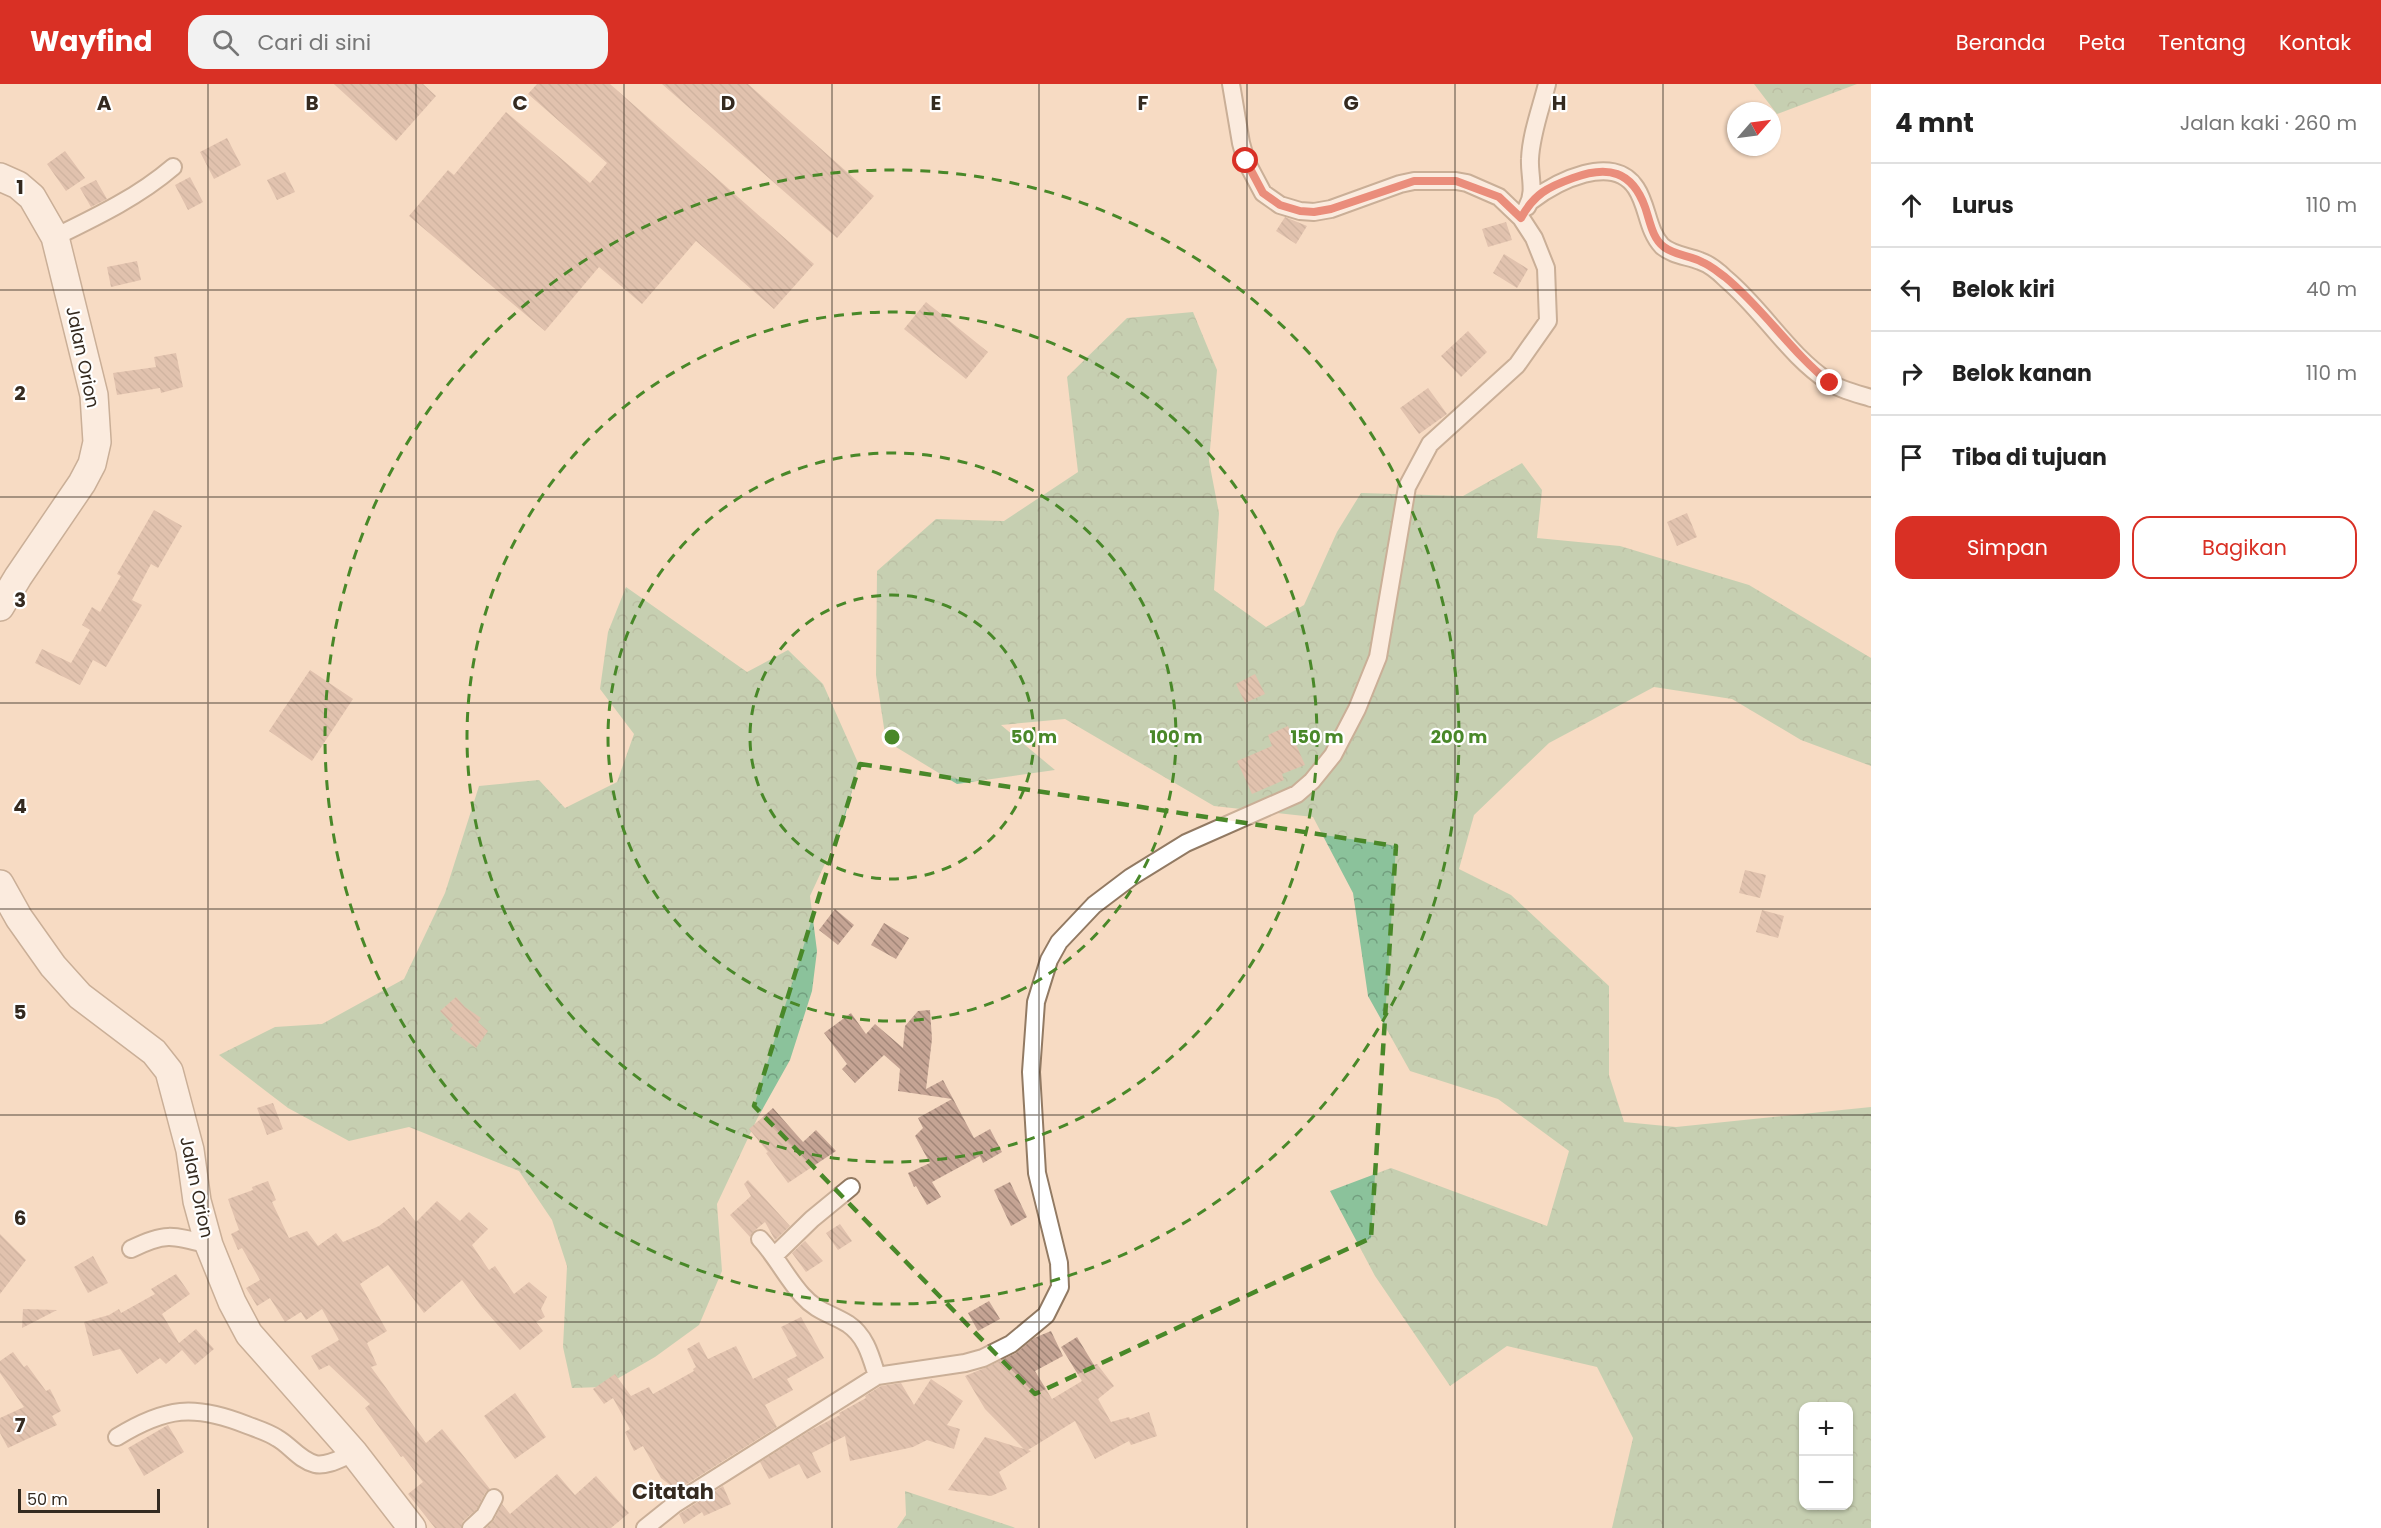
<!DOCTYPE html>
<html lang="id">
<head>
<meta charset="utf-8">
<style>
  :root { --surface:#fff; --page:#f2f2f2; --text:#222; --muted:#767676; --line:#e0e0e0; --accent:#d93025 }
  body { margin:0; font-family:Poppins,sans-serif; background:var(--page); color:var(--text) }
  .controls { position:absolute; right:18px; bottom:18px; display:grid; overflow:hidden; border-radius:12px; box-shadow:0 2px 4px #0004 }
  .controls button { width:54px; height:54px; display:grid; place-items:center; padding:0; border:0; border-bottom:2px solid var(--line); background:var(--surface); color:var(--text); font:30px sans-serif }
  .compass { position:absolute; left:1727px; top:18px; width:54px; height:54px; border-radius:50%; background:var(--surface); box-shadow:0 2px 4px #0004; rotate:62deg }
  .scale { position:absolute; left:18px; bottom:15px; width:142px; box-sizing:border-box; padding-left:6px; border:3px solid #342a20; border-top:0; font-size:16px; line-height:21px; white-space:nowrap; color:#342a20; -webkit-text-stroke:4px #fff; paint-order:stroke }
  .stop { position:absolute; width:18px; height:18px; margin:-14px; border:4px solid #d93025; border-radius:50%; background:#fff }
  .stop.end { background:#d93025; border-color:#fff; box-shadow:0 2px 6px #0008 }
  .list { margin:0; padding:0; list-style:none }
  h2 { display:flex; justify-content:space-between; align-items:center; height:78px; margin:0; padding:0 24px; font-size:26px }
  h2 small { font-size:20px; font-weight:400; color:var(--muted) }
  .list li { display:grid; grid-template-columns:39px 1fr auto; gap:18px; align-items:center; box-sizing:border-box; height:84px; padding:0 24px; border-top:2px solid var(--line) }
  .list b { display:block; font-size:22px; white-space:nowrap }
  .list em { font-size:20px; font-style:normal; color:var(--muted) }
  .actions { display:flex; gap:12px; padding:18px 24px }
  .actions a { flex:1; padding:14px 0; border:2px solid var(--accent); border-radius:18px; text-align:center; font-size:21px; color:var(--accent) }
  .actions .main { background:var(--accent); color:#fff }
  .icon { flex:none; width:33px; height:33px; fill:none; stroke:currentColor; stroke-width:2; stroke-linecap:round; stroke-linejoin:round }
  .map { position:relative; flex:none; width:1871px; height:1444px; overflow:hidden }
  header { display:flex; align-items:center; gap:36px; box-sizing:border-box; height:84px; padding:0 30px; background:var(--accent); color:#fff }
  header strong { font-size:28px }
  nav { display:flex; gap:33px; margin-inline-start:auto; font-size:21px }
  .search { width:420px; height:54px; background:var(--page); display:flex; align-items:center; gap:15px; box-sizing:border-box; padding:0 21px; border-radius:18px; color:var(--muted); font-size:22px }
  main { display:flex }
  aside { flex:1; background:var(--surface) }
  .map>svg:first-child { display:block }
  .forest { fill:url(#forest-crowns); fill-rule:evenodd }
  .building { fill:url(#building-back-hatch) }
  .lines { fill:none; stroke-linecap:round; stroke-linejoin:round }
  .minor-casing { stroke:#927a63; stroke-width:20 }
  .trunk-casing { stroke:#927a63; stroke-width:30 }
  .minor { stroke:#fff; stroke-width:16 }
  .trunk { stroke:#fff; stroke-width:27 }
  .route { stroke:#d93025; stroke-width:8 }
  .marked { fill:none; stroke:#498829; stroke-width:4.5; stroke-dasharray:12 8; stroke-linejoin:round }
  .grid { fill:none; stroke:#342a20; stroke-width:1.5; stroke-opacity:0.55 }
  .ring { fill:none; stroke:#498829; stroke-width:3; stroke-dasharray:10 8 }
  .labels { text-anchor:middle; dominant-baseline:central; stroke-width:4.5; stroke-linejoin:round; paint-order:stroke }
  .street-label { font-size:18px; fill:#342a20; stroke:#fff }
  .quarter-label { font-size:21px; font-weight:bold; fill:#342a20; stroke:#fff }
  .grid-label { font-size:20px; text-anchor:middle; font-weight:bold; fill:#342a20; stroke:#fff; stroke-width:4.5; stroke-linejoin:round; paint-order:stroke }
  .centre { fill:#498829; stroke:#fff; stroke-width:3 }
  .ring-label { font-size:18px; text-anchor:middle; font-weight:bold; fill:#498829; stroke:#fff; stroke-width:4.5; stroke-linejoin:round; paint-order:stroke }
</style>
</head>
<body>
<header>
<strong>Wayfind</strong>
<div class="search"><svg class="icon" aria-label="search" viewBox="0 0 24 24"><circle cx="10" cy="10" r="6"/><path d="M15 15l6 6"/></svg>Cari di sini</div>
<nav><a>Beranda</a><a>Peta</a><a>Tentang</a><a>Kontak</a></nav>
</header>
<main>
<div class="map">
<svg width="1871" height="1444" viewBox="0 0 1871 1444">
  <defs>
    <pattern id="forest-crowns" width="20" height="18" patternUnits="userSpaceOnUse" patternTransform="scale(1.5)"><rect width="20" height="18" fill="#8bc29b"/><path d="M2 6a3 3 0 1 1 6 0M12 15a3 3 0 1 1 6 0" fill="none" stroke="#729e7e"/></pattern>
    <pattern id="building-back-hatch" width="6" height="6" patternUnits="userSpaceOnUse" patternTransform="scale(1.5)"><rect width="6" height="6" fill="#c5a494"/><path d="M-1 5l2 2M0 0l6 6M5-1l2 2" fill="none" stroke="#a18678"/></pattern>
  </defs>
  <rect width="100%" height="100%" fill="#f7dbc3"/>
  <path class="forest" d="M1754 0H1857L1777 30Z
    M1193 228 1217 286 1209 377 1219 429 1214 506 1266 543 1304 521 1337 448 1361 409 1463 412 1522 379 1542 406 1537 454 1620 462 1749 501 1871 574V682L1801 656 1732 615 1654 603 1549 659 1474 731 1459 785 1511 811 1609 902V991L1624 1038 1676 1043 1871 1023V1444H1612L1633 1354 1597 1283 1507 1262 1450 1302 1375 1192 1330 1107 1391 1084 1547 1142 1569 1067 1498 1015 1410 987 1368 912 1353 809 1313 733 1214 722 1065 635 1001 641 1055 686 957 700 886 657 876 591 877 487 936 435 1004 437 1078 388 1067 293 1127 234ZM1804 1322H1848V1422H1804Z
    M626 503 747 588 788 566 823 600 859 681 842 743 810 812 817 867 812 907 790 976 757 1035 717 1120 722 1187 699 1241 655 1273 603 1303 572 1304 563 1263 567 1182 552 1136 519 1087 409 1043 349 1057 288 1024 219 971 275 943 322 940 404 895 445 809 479 702 539 696 565 724 617 698 634 650 600 605 608 548Z
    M905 1407 1013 1443 1015 1444H897L906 1431Z"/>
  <path class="building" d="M334 0H423L436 12 396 57Z
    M537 0H610L814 180 774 225 696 157 642 220 599 183 545 247 409 132 448 86 454 91 506 28 590 99 607 79 528 10Z
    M662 0H748L874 112 837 154Z
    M227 54 241 81 214 95 200 68Z
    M65 67 85 94 66 107 47 80Z
    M285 88 295 108 277 116 267 96Z
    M190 93 203 118 188 126 175 101Z
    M96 96 107 115 91 123 80 104Z
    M1285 133 1307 142 1296 160 1276 147Z
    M1506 138 1512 156 1488 163 1482 145Z
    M1504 170 1528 185 1517 204 1493 189Z
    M137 177 141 196 111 203 107 183Z
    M926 218 988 268 966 295 904 245Z
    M1468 247 1487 268 1461 293 1441 272Z
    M176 269 183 303 161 309 160 304 117 311 113 289 156 283 154 273Z
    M1428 304 1447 330 1419 350 1400 324Z
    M154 426 182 442 158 484 151 480 132 516 142 521 106 583 93 576 80 601 35 579 42 565 71 579 90 546 82 541 92 523 100 528 121 492 117 490Z
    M1687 429 1697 453 1677 462 1667 438Z
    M310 586 353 615 312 677 269 647Z
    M1255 590 1265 610 1245 619 1236 600Z
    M1288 642 1305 681 1282 690 1284 696 1252 710 1237 677 1272 662 1268 651Z
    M1745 786 1766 791 1760 814 1739 809Z
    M835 825 854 841 838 861 819 846Z
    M1762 826 1784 832 1778 854 1756 848Z
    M884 839 909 854 896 875 871 861Z
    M456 913 465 923 481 934 478 938 488 947 476 964 450 945 453 941 440 927Z
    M930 926 932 955 926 1005 943 996 974 1054 990 1045 1002 1068 983 1079 980 1072 932 1098 941 1113 927 1121 916 1102 914 1103 908 1089 930 1079 915 1052 923 1044 918 1034 952 1015 898 1007 900 985 884 971 855 999 842 985 847 980 824 949 851 929 866 950 875 940 903 964 905 942 918 927Z
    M273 1019 283 1045 267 1051 257 1024Z
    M773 1024 803 1058 816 1046 836 1067 788 1099 766 1069 768 1068 749 1045Z
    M748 1096 790 1142 775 1156 765 1138 753 1148 750 1153 730 1131 751 1112 744 1100Z
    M268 1097 276 1116 272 1118 289 1154 307 1147 318 1162 336 1149 343 1158 379 1142 404 1123 416 1138 437 1117 460 1137 469 1128 488 1145 472 1161 489 1186 495 1182 514 1210 529 1198 547 1213 541 1225 545 1233 536 1238 543 1247 520 1266 481 1222 462 1196 424 1229 388 1181 360 1200 387 1247 367 1259 377 1281 371 1283 426 1359 442 1345 490 1405 485 1409 477 1425 463 1437 461 1444H435L408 1410 423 1398 403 1372 401 1373 365 1324 370 1320 329 1281 319 1286 311 1272 339 1256 322 1225 306 1236 301 1228 285 1238 270 1214 257 1222 246 1204 260 1196 242 1164 238 1166 231 1150 239 1146 228 1115 253 1106 252 1103Z
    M1010 1098 1027 1133 1011 1142 994 1106Z
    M840 1140 852 1157 838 1166 826 1149Z
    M0 1150 26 1176 0 1210Z
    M805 1157 823 1177 806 1188 792 1169Z
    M93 1172 108 1199 88 1209 74 1183Z
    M176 1190 190 1210 162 1230 179 1259 196 1245 214 1265 195 1281 182 1266 166 1280 160 1274 137 1290 120 1265 93 1272 84 1238 109 1231 119 1225 121 1229 155 1210 151 1205Z
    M989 1217 1000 1235 978 1247 968 1229Z
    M23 1225 57 1226 22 1244Z
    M801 1233 824 1274 787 1295 793 1306 765 1321 777 1343 674 1408 670 1401 661 1394 643 1362 634 1367 625 1348 630 1345 613 1314 604 1320 593 1305 615 1290 631 1312 649 1303 653 1310 694 1287 693 1285 696 1283 687 1265 699 1258 708 1275 736 1262 753 1295 797 1272 781 1243Z
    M1051 1247 1063 1272 1035 1287 1052 1315 1082 1297 1061 1263 1077 1253 1094 1281 1097 1280 1114 1302 1098 1315 1111 1338 1129 1333 1130 1335 1149 1328 1157 1352 1131 1361 1129 1357 1095 1375 1075 1337 1028 1366 1031 1367 999 1388 1007 1405 991 1412 948 1406 985 1353 1024 1365 985 1325 965 1292 987 1283 1016 1269 1034 1254Z
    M13 1268 24 1283 27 1281 46 1307 50 1305 61 1327 52 1332 57 1341 8 1364 0 1349V1334L24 1323 0 1289V1277Z
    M931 1295 963 1317 947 1341 960 1345 954 1365 927 1356 913 1363 850 1377 845 1352 812 1369 821 1388 807 1395 799 1380 769 1395 760 1378 811 1346 840 1331 839 1329 866 1314 865 1312 881 1302 901 1299 914 1321Z
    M515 1309 546 1353 515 1375 484 1332Z
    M168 1341 184 1368 144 1392 128 1364Z
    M557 1390 575 1411 596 1392 629 1429 611 1444H486L494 1436 502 1420 510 1430Z
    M723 1402 731 1420 704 1432 702 1428 684 1440 679 1430Z"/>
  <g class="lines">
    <g class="minor-casing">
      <path id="minor" d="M1531 117C1556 98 1613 68 1636 104 1648 122 1647 146 1662 162 1672 171 1687 172 1700 177 1709 180 1719 188 1726 195 1763 226 1788 271 1829 298 1840 306 1858 310 1871 314
        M1527 123C1536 108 1529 91 1530 75 1531 50 1541 24 1547 0
        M55 153C96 133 138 113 173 83
        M760 1155C776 1172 786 1193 802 1211 817 1228 830 1229 848 1240 866 1252 871 1273 877 1292
        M131 1165C165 1148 173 1151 209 1161
        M775 1171 812 1135 851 1103
        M117 1353C166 1323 194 1320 247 1341 257 1345 268 1348 277 1354 290 1361 299 1376 315 1380 327 1383 343 1373 354 1369
        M471 1444 485 1431 494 1414
        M645 1444 675 1420 877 1292 965 1279 983 1274 1011 1260 1046 1231 1060 1203 1059 1179 1037 1089 1031 988 1036 918 1049 876 1059 858 1094 821 1131 793 1186 759 1297 710 1312 697 1333 671 1357 625 1378 573 1407 403 1430 360 1517 281 1548 237 1546 184 1534 154 1521 134 1499 113 1467 99 1456 97H1414L1400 100 1331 125 1314 128 1300 127 1280 121 1263 109 1246 77 1241 59 1231 0"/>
    </g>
    <g class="trunk-casing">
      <path id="trunk" d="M0 93 18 101 32 113 55 153 94 311 97 358 92 380 82 399 18 493 0 523
        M0 800 19 834 53 882 80 912 154 968 169 987 190 1066 197 1117 209 1161 232 1218 249 1250 354 1369 412 1444"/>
    </g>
    <use href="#minor" class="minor"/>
    <use href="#trunk" class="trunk"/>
  </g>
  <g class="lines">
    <path class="route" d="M1246 77 1263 109 1280 121 1300 127 1314 128 1331 125 1414 97H1456L1499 113 1521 134C1534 110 1548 103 1573 94 1608 81 1632 87 1645 123 1650 137 1652 154 1664 163 1676 172 1690 171 1702 178 1710 181 1718 188 1725 193 1764 225 1791 268 1830 299"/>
  </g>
  <path d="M0 0H1871V1444H0ZM860 680 1396 762 1371 1154 1035 1310 754 1022Z" fill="#f7dbc3" fill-opacity=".55" fill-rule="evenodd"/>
  <path class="marked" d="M860 680 1396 762 1371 1154 1035 1310 754 1022Z"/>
  <path class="grid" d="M208 0V1444M416 0V1444M624 0V1444M832 0V1444M1039 0V1444M1247 0V1444M1455 0V1444M1663 0V1444M0 206H1871M0 413H1871M0 619H1871M0 825H1871M0 1031H1871M0 1238H1871"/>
  <g class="ring">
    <circle cx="892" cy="653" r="142"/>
    <circle cx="892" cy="653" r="284"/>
    <circle cx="892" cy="653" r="425"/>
    <circle cx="892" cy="653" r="567"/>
  </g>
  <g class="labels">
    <g class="street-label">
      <text transform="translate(83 273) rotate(78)">Jalan Orion</text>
      <text transform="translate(197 1103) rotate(78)">Jalan Orion</text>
    </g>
    <g class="quarter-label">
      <text x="673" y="1407">Citatah</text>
    </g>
  </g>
  <g class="grid-label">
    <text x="104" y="26">A</text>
    <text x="312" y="26">B</text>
    <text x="520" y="26">C</text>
    <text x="728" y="26">D</text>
    <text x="936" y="26">E</text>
    <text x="1143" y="26">F</text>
    <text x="1351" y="26">G</text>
    <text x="1559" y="26">H</text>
    <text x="20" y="110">1</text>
    <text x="20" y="316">2</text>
    <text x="20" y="523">3</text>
    <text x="20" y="729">4</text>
    <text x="20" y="935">5</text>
    <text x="20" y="1141">6</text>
    <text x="20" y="1348">7</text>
  </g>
  <circle cx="892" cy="653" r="9" class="centre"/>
  <g class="ring-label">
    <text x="1034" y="659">50 m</text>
    <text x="1176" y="659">100 m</text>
    <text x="1317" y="659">150 m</text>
    <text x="1459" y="659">200 m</text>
  </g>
</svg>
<div class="controls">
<button>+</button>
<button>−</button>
</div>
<svg class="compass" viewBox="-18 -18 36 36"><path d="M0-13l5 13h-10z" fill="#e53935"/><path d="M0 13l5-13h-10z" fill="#767676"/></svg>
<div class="scale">50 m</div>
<div class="stop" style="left:1246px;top:77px"></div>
<div class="stop end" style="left:1830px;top:299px"></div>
</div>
<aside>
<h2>4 mnt<small>Jalan kaki · 260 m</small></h2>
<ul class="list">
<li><svg class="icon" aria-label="ahead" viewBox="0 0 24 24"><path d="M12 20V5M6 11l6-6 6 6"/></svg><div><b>Lurus</b></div><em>110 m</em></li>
<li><svg class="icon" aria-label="left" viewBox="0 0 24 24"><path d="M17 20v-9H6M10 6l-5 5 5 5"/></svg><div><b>Belok kiri</b></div><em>40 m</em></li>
<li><svg class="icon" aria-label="right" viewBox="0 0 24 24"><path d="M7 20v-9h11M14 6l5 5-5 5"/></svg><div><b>Belok kanan</b></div><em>110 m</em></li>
<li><svg class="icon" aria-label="arrive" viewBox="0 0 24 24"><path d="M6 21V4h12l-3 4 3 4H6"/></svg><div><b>Tiba di tujuan</b></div></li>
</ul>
<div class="actions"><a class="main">Simpan</a><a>Bagikan</a></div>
</aside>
</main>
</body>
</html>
